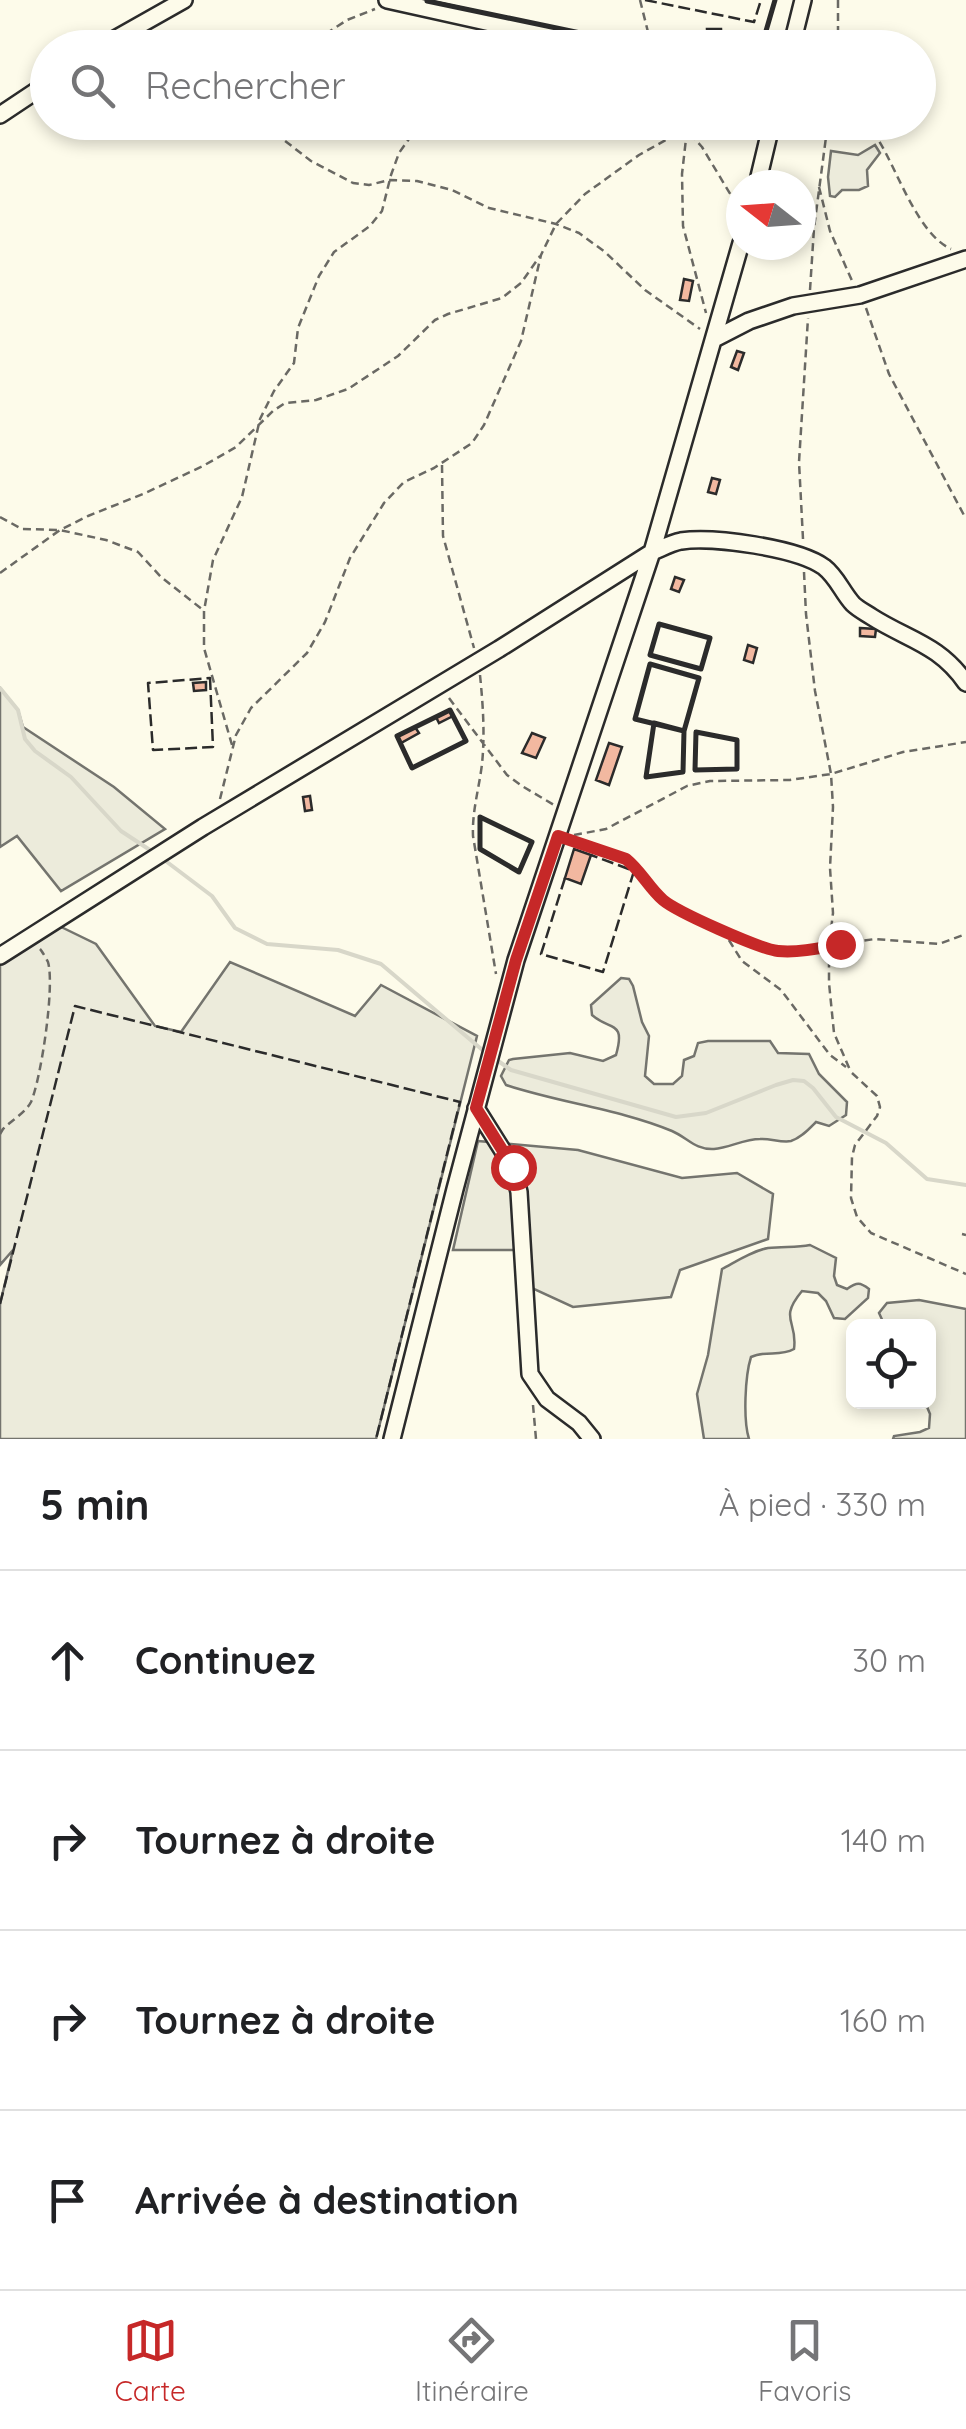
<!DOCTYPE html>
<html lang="fr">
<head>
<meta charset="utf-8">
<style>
  :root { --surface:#fff; --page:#f2f2f2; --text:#202124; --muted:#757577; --line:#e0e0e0; --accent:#c62828 }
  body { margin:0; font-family:Quicksand,sans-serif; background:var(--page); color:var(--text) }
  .controls { position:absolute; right:30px; bottom:30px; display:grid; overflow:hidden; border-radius:15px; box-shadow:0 5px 15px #0003 }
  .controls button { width:90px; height:90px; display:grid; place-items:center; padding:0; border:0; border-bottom:2px solid var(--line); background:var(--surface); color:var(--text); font:50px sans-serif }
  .compass { position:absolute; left:726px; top:170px; width:90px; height:90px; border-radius:50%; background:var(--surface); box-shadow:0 5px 15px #0003; rotate:287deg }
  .stop { position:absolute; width:30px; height:30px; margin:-22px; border:8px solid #c62828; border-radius:50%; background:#fff }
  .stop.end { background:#c62828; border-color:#fff; box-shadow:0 2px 10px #0008 }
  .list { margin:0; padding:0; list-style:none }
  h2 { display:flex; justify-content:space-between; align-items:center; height:130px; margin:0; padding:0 40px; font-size:42px }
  h2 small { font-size:32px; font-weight:400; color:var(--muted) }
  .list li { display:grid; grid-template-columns:65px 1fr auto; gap:30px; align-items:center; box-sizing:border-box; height:180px; padding:0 40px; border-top:2px solid var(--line) }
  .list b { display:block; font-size:38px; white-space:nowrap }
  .list em { font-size:32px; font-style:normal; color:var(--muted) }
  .icon { flex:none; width:55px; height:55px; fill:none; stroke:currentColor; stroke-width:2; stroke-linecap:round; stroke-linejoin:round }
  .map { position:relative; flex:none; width:966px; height:1439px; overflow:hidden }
  .search { position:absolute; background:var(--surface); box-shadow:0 5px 15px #0003; left:30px; right:30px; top:30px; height:110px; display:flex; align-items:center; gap:25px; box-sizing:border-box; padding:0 35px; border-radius:55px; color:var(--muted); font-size:38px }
  .sheet { height:850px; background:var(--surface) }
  nav { display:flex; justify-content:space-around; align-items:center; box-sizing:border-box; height:140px; border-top:2px solid var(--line); background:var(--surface); font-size:28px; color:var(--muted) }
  nav a { display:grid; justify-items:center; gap:5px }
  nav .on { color:var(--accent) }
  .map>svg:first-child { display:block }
  .green { fill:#ecebdb; stroke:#74746e; stroke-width:2.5 }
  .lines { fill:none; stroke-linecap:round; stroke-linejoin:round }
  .stream { stroke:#d8d7c9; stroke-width:4 }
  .building { fill:#f2b8a0; stroke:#2b2b2b; stroke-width:2.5 }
  .minor-casing { stroke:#2b2b2b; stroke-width:20 }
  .path { stroke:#6a6964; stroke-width:2.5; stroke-dasharray:8 5; stroke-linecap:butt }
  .minor { stroke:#fdfbea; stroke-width:15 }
  .fence { stroke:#2b2b2b; stroke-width:2.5; stroke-dasharray:12 5; stroke-linecap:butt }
  .wall { stroke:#2b2b2b; stroke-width:5 }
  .route { stroke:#c62828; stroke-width:12 }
</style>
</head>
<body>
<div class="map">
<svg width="966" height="1439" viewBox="0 0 966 1439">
  <rect width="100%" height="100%" fill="#fdfbea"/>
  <path class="green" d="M875 145 880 153 867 170 868 186 859 190H842L835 197 830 196 828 177 831 151 858 155Z
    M0 688 18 710 23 727 114 787 165 829 61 891 17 836 0 847Z
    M53 923 96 944 155 1026 181 1032 230 962 355 1016 381 985 477 1036 376 1439H0V1304L13 1250 0 1265V959Z
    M621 978 629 979 633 986 642 1022 649 1036 645 1076 654 1084H673L682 1076 684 1060 694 1056 698 1043 708 1041H770L778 1053 809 1054 819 1074 847 1102 846 1115 829 1126 816 1122C809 1129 801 1138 791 1141 781 1143 770 1138 760 1139 744 1139 729 1148 714 1149 695 1150 688 1138 672 1131 619 1109 560 1103 506 1085L501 1076 509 1060 513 1059 570 1053 603 1061 616 1055C626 1020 610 1031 592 1015L591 1005Z
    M478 1141 578 1150 682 1178 737 1173 773 1194 768 1239 680 1270 671 1297 573 1307 523 1284 522 1250H453Z
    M810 1245 836 1258 834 1276 837 1285 847 1289C857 1282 860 1282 869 1289L868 1298 845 1319 834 1318 826 1301 818 1293 802 1291C778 1320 798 1320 794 1349 780 1357 766 1350 751 1357 745 1376 743 1420 749 1439H704L697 1394 708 1355 722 1269C737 1261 752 1251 768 1248 783 1246 796 1248 810 1245Z
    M919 1300 966 1309V1439H893L894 1436 920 1432 929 1428 930 1414 925 1402H928V1326H885L879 1313 887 1303Z"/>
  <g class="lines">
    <path class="stream" d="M0 688 18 710 25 739 35 751 71 777 121 831 156 854
      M163 859 212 896 235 928 267 944 338 950 381 964 486 1053
      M494 1058 511 1070 676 1117 706 1113 776 1085 793 1080 804 1081 813 1088 836 1117 886 1143 927 1179 966 1185"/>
  </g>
  <path class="building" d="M707 29H721L722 48H708Z
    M684 279 693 281 689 301 680 300Z
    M737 351 744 353 738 370 731 367Z
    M712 478 720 480 716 494 708 492Z
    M675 577 684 580 679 592 671 589Z
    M860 628 876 629 875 637 860 636Z
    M748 645 757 648 753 663 744 660Z
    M206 682V690L194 691 193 683Z
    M450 710 453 716 439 723 436 717Z
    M415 727 419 733 401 743 397 736Z
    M532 733 545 738 536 758 522 753Z
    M609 743 622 747 609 785 596 780Z
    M310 796 312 810 305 811 303 797Z
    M574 849 591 855 581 884 565 878Z"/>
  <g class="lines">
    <g class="minor-casing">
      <path id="minor" d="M387 0 604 48
        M99 48 184 0
        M791 48 803 0
        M0 115 48 83
        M757 185 772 122
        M714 339 749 321 793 306 860 295 966 259
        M0 956 203 827 499 649 652 552C662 548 671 543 681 541 713 536 798 548 824 567 837 577 842 592 853 604 858 609 866 613 872 617 908 640 939 644 966 683
        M476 1108 513 1167 519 1192 530 1374 547 1399 579 1423 592 1439
        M392 1439 455 1189 516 960 652 552 741 243"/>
    </g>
    <path class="path" d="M640 0 652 48
      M838 0V48
      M304 48 347 20 375 9
      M237 122 280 137 311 161 353 183 369 185 389 180 417 181 452 190 489 208 556 224 579 233 605 252 645 290 700 329
      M684 122 687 130 702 147 741 212
      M863 122C869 128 875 134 879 141 898 172 918 234 951 249
      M687 130 682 174 683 226 706 313
      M819 187 830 231 853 283
      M810 290 814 228 828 122
      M866 308 889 374 966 519
      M442 465 443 536 474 648
      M0 517 22 529 60 530 106 540 138 552 161 577 203 610
      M803 539 799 462 808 318
      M804 572 806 614 815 691 831 774 833 807 830 868 833 913 829 946V983L834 1033 850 1070
      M0 573 60 530 88 516 143 494 203 466 236 447 273 411 285 403 316 400 348 389 398 356 435 320 448 314 502 298 521 283 540 256
      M480 675C483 705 485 734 482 764 479 789 472 811 473 836L496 974
      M449 698 507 775 522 786 554 805
      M232 745 204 648V611L213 560 242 497 260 419 274 391 294 363 298 328 319 276 334 252 370 226 382 211 391 175 399 153 411 136 426 122
      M220 799 236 735 251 708 307 653 325 622 350 558 384 503 404 482 434 468 472 443 484 425 521 341 541 255 556 224 585 194 639 155 698 122
      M574 835 606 829 687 786 710 781 790 780 831 774 903 752 966 742
      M573 841 626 859 636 867 662 899 675 909 759 946 777 951 799 950 875 939 939 944 966 934
      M722 929 742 961 781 990 830 1055 846 1067
      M852 1073 877 1096 880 1107 877 1116 855 1145 852 1157 851 1198 857 1217 871 1233 966 1274
      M0 1134 3 1129C11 1121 26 1112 31 1102 41 1079 55 986 48 962 47 960 42 951 40 949
      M962 1234 966 1235
      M533 1405 536 1439"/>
    <use href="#minor" class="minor"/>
    <path class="fence" d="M645 0 754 22 761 0
      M210 678 213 747 153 750 148 683Z
      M565 878 541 954 603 972 634 871 591 855
      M0 1304 75 1006 460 1102 376 1439"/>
    <path class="wall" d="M427 1 652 48
      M761 48 775 0
      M659 624 710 638 701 669 650 655Z
      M650 664 699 678 684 731 635 719Z
      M450 710 466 741 412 768 397 736Z
      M654 723 684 731 683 772 646 777Z
      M696 732 737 740V769L695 770Z
      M480 817 532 842 519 872 480 849Z"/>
  </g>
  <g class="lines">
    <path class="route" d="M513 1167 476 1108 516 960 558 836 626 859C641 871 649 888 663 900 677 912 760 949 778 951 798 953 820 948 840 944"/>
  </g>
</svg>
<div class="controls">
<button><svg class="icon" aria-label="locate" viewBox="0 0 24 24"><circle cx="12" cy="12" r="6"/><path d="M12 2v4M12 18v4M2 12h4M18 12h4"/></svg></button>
</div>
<svg class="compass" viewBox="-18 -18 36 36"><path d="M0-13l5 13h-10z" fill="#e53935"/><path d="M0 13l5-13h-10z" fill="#757577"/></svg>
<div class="stop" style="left:513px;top:1167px"></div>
<div class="stop end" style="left:840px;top:944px"></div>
<div class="search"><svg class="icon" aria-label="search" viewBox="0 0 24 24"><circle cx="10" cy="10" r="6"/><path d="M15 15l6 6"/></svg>Rechercher</div>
</div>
<section class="sheet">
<h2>5 min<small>À pied · 330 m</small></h2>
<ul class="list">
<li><svg class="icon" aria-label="ahead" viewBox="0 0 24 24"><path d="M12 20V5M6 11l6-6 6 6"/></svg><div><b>Continuez</b></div><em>30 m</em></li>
<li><svg class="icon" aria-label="right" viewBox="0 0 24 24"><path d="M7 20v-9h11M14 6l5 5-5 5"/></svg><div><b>Tournez à droite</b></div><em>140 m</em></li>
<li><svg class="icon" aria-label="right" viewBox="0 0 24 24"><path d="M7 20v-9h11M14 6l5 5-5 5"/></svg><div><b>Tournez à droite</b></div><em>160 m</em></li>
<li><svg class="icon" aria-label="arrive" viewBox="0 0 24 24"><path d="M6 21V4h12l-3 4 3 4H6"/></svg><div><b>Arrivée à destination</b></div></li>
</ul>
</section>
<nav>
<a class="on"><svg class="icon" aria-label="map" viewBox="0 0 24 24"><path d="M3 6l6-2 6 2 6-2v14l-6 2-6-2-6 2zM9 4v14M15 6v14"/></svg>Carte</a>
<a><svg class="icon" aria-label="directions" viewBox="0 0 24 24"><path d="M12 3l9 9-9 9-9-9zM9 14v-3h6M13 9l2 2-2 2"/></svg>Itinéraire</a>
<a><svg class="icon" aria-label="saved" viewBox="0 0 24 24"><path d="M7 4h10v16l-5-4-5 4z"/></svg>Favoris</a>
</nav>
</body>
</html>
